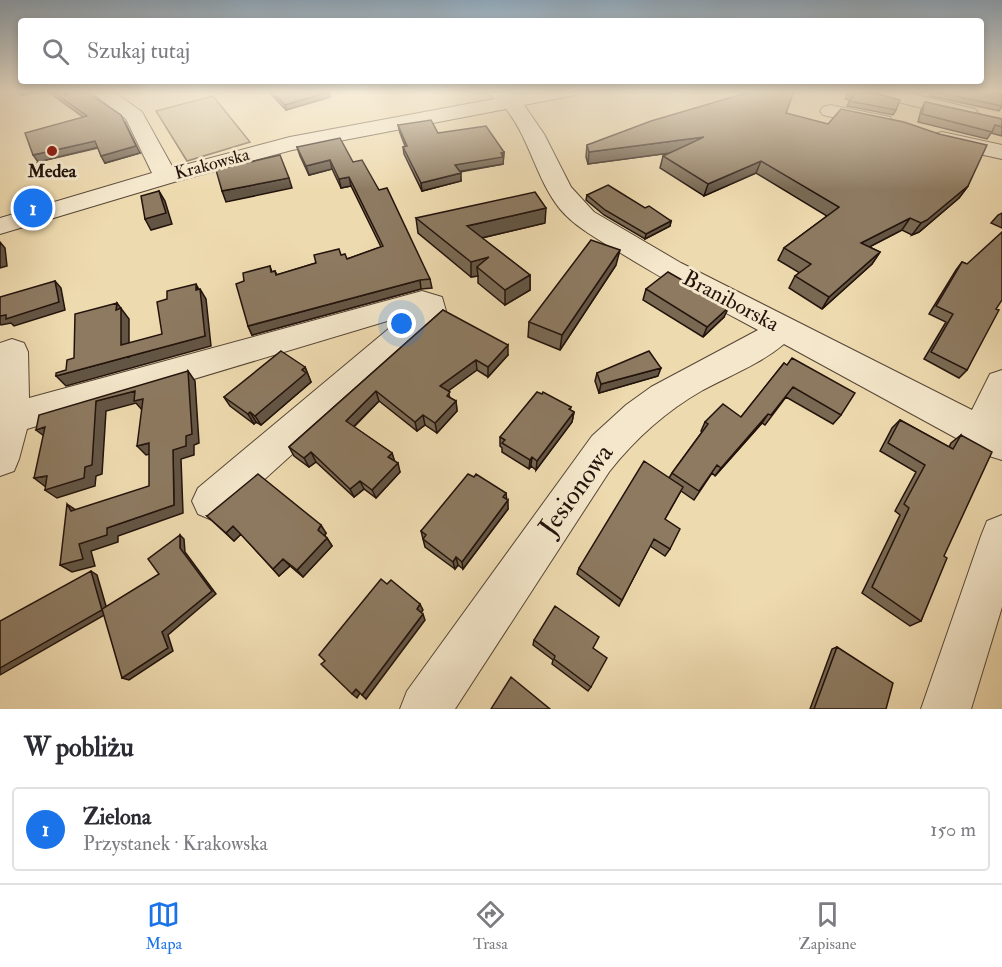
<!DOCTYPE html>
<html lang="pl">
<head>
<meta charset="utf-8">
<style>
  :root { --surface:#fff; --page:#f7f7f7; --text:#2b2b33; --muted:#7c7c81; --line:#e1e1e2; --accent:#1a73e8 }
  body { margin:0; font-family:"IM FELL Double Pica",serif; background:var(--page); color:var(--text) }
  .you { position:absolute; left:402px; top:324px; width:21px; height:21px; margin:-15px; border:4px solid #fff; border-radius:50%; background:#1a73e8; box-shadow:0 0 0 9px #1a73e833 }
  .badge { display:grid; place-items:center; width:39px; height:39px; border-radius:50%; background:var(--accent); color:#fff; font-size:20px; font-weight:700 }
  .pin { position:absolute; translate:-50% -50%; border:3px solid #fff; box-shadow:0 2px 6px #0006 }
  .list { margin:0; padding:0; list-style:none }
  h2 { display:flex; justify-content:space-between; align-items:center; height:78px; margin:0; padding:0 24px; font-size:26px }
  h2 small { font-size:20px; font-weight:400; color:var(--muted) }
  .list li { display:grid; grid-template-columns:39px 1fr auto; gap:18px; align-items:center; box-sizing:border-box; height:84px; margin:0 12px 12px; padding:0 12px; border:2px solid var(--line); border-radius:6px }
  .list b { display:block; font-size:22px; white-space:nowrap }
  .list p { margin:0; font-size:20px; white-space:nowrap; color:var(--muted) }
  .list em { font-size:20px; font-style:normal; color:var(--muted) }
  .icon { flex:none; width:33px; height:33px; fill:none; stroke:currentColor; stroke-width:2; stroke-linecap:round; stroke-linejoin:round }
  .map { position:relative; flex:none; width:1002px; height:709px; overflow:hidden }
  .search { position:absolute; background:var(--surface); box-shadow:0 3px 9px #0003; left:18px; right:18px; top:18px; height:66px; display:flex; align-items:center; gap:15px; box-sizing:border-box; padding:0 21px; border-radius:6px; color:var(--muted); font-size:22px }
  .sheet { height:174px; background:var(--surface) }
  nav { display:flex; justify-content:space-around; align-items:center; box-sizing:border-box; height:84px; border-top:2px solid var(--line); background:var(--surface); font-size:16px; color:var(--muted) }
  nav a { display:grid; justify-items:center; gap:3px }
  nav .on { color:var(--accent) }
  .map>svg:first-child { display:block }
  .green { fill:#cbb893; stroke:#776650; stroke-width:1.5 }
  .lines { fill:none; stroke-linecap:round; stroke-linejoin:round }
  .minor-casing { stroke:#564535; stroke-width:2 }
  .minor { fill:#f4e7cb; fill-rule:evenodd }
  .wall { fill:#796953; stroke:#23130c; stroke-width:1.5 }
  .shaded-wall { fill:#635544; stroke:#23130c; stroke-width:1.5 }
  .building { fill:#8d7a61; stroke:#23130c; stroke-width:1.5 }
  .poi-dot { fill:#8f2418; stroke:#f4e7cb; stroke-width:2 }
  .labels { text-anchor:middle; dominant-baseline:central; stroke-width:6; stroke-linejoin:round; paint-order:stroke }
  .far-street-label { font-size:18px; fill:#23130c; stroke:#f4e7cb }
  .far-poi-label { font-size:18px; font-weight:bold; fill:#23130c; stroke:#f4e7cb }
  .street-label { font-size:22px; fill:#23130c; stroke:#f4e7cb }
  .near-street-label { font-size:27px; fill:#23130c; stroke:#f4e7cb }
</style>
</head>
<body>
<div class="map">
<svg width="1002" height="709" viewBox="0 0 1002 709">
  <rect width="100%" height="100%" fill="#eedaaf"/>
  <filter id="stains"><feTurbulence type="fractalNoise" baseFrequency=".00333" numOctaves="4"/><feColorMatrix values="0 0 0 0 .2 0 0 0 0 .09 0 0 0 0 .02 0 0 0 .5 -.17"/></filter>
  <radialGradient id="worn" r=".72"><stop offset=".6" stop-color="#630" stop-opacity="0"/><stop offset="1" stop-color="#630" stop-opacity=".3"/></radialGradient>
  <path class="green" d="M213 96 250 142 187 161 156 111Z"/>
  <g class="lines">
    <g class="minor-casing">
      <path id="minor" d="M90 91H113L142 112 173 168 290 137 494 99 485 91H508L514 95 539 91H579L576 95 524 105 544 134 571 187 594 212 681 263 972 410 990 374 1002 370V460L989 456 784 344C760 364 731 375 703 390 666 411 635 439 609 472L455 709H400L407 691 592 436 626 405 651 387 758 330C711 305 664 280 619 252 599 240 575 227 560 209 536 179 530 139 506 109L292 150 174 182 0 234V218L152 173 126 119Z
        M866 91H900L975 109 978 113 975 117 968 119 869 95Z
        M985 91H1002V98L988 95Z
        M830 105 890 117 893 122 890 127 882 128 823 115 820 111 823 107Z
        M942 132 1002 145V159L934 144 931 139 934 134Z
        M422 291 442 297 446 311 442 319 226 514 212 520 198 514 192 501 198 488 404 316 27 429 19 459 14 471 0 476V343L12 339 24 343 28 352 29 398Z
        M1002 515V607L971 709H921L981 536 987 521Z"/>
    </g>
    <use href="#minor" class="minor"/>
  </g>
  <path class="wall" d="M47 91H64L66 95 140 153 105 163 98 148 38 162 83 117Z
    M268 91H328L329 92 330 97 286 110Z
    M849 91 871 92 896 110 893 115 847 106 850 100 845 99Z
    M932 91 1002 106 999 111 930 96Z
    M925 102 1002 119V136L991 133 987 139 918 122 921 110Z
    M786 113 968 186 959 198 919 232 912 235 902 230 869 247 880 252 872 264 822 309 789 288 795 276 800 273 778 260 784 248 827 216 756 173 704 196 660 168 663 156 669 153 588 164 586 157 587 145Z
    M398 125 438 133 504 152 503 164 460 172 461 181 422 191 404 154 403 147 405 146 400 133Z
    M297 147 353 162 379 190 430 279 432 288 421 289 252 335 248 326 244 281 270 266 272 272 275 271 277 275 341 255 347 259 381 247 351 186 341 188 332 169 309 175 300 156Z
    M587 195 645 208 671 221 670 226 645 239 604 215 586 200Z
    M1002 213V228L991 223 998 215Z
    M416 218 545 223 482 238 530 275V290L505 305 478 283V276L471 277 418 233Z
    M962 262 967 264 996 309 967 370 959 378 924 359 946 322 929 314 956 270Z
    M616 265 560 350 528 337 529 322Z
    M646 289 724 317 703 337 643 300Z
    M443 310 508 355 488 377 477 370 448 391 450 398 456 401 457 411 437 433 425 425 417 431 379 401 354 427 392 453 394 461 400 472 376 498 364 489 354 497 316 462 309 467 294 456 289 447Z
    M784 363 841 415 833 424 786 397 765 425 762 423 715 476 712 473 694 500 681 491 665 519 670 549 665 556 650 546 619 606 577 574 579 568 669 478 672 473 702 432 701 431 705 422 741 417Z
    M305 367 311 382 261 425 256 422 254 424 230 406 224 397Z
    M597 373 658 376 599 393 595 381Z
    M571 407 570 410 574 412 572 422 536 470 531 466 529 469 502 452V448L500 446V437Z
    M900 420 949 447 951 443 961 435 944 556 921 621 910 626 862 593 900 515 895 511 916 472 880 451 892 428Z
    M506 493 508 509 463 569 458 565 455 569 425 547 421 531Z
    M207 516 326 533 325 536 327 538 332 546 303 577 290 566 279 576 241 534 234 541Z
    M534 640 593 648 591 687 588 691 552 664 553 660 533 645Z
    M837 647 886 709H810L832 649Z"/>
  <path class="shaded-wall" d="M17 91H45L20 96Z
    M329 92 330 97 286 110 285 105Z
    M125 122 140 153 105 163 101 156Z
    M704 137 700 149 588 164 589 152Z
    M95 141 99 147 38 162 33 155Z
    M504 152 503 164 456 172 455 165Z
    M330 160 332 169 309 175 306 166Z
    M761 161 756 173 704 196 708 184Z
    M461 173V181L422 191 421 183Z
    M349 177 351 186 341 188 339 179Z
    M289 178 292 188 226 202 222 191Z
    M968 186 959 198 919 232 912 235 921 223Z
    M159 191 165 201 172 224 151 230 145 219Z
    M546 208 545 223 468 241 467 226Z
    M910 218 902 230 854 255 861 243Z
    M671 221 670 226 645 239 646 234Z
    M0 242 5 248 7 266 0 268Z
    M620 250 616 265 560 350 562 335Z
    M880 252 872 264 822 309 829 297Z
    M489 257 477 267 478 276 471 277V262Z
    M530 275V290L505 305V290Z
    M420 280 421 289 252 335 248 326Z
    M55 281 61 288 65 310 14 326 11 323 1 325 0 324V316Z
    M196 284 201 293 200 289 206 299 211 346 66 386 56 376 205 336Z
    M117 303 129 319V356L121 345 116 310Z
    M729 307 724 317 703 337 707 327Z
    M508 345V355L488 377V367Z
    M476 360 477 370 441 396 440 386Z
    M305 367 311 382 261 425 255 416Z
    M661 368 658 376 599 393 601 384Z
    M188 371 195 381 199 443 194 445V455L181 459 183 513 118 536V542L91 551 95 566 72 572 60 565 79 544 107 528 174 505 173 450 186 436Z
    M135 391 143 399V411L136 403 106 411 102 474 96 476 95 486 57 498 45 490 85 467 96 401Z
    M376 391 379 401 349 431 346 421Z
    M456 401 457 411 437 433 435 423Z
    M250 412 256 422 254 424 248 414Z
    M574 412 572 422 536 470 537 461Z
    M768 414 762 423 715 476 721 468Z
    M423 415 425 425 417 431 415 422Z
    M45 427 48 439 36 430Z
    M149 443 158 452 146 455 137 446Z
    M311 452 316 462 309 467 304 458Z
    M392 453 395 462 388 457Z
    M532 457 531 466 529 469 530 460Z
    M398 463 400 472 376 498 372 490Z
    M47 476 46 487 34 478Z
    M360 481 364 489 354 497 350 489Z
    M508 500V509L463 569 462 562Z
    M67 504 79 512 71 511Z
    M321 525 326 533 323 538 318 530Z
    M233 526 241 534 234 541 226 533Z
    M180 535 184 539 185 552 216 594 168 635 173 651 129 680 122 678 180 548Z
    M327 538 332 546 303 577 297 570Z
    M456 557 458 565 455 569 453 562Z
    M283 559 290 566 279 576 273 569Z
    M91 571 97 575 108 613 0 675V668Z
    M420 604 423 610 420 615 417 609Z
    M423 614 425 620 366 699 362 695Z
    M356 689 360 693 357 698 352 694Z"/>
  <path class="building" d="M52 91H63L65 95 77 91H85L121 115 136 146 101 156 95 141 33 155 25 133 87 116Z
    M271 91H328L329 92 285 105Z
    M753 91H794L786 113 828 124 841 109 904 122 939 134 987 145 968 186 927 220 921 223 910 218 861 243 880 252 829 297 795 276 811 264 784 248 839 207 761 161 708 184 663 156 704 137 589 152 587 145 651 121Z
    M849 91H870L871 92 900 100 896 110 849 101 854 95 847 94Z
    M933 91H989L991 92 1002 95V106Z
    M925 102 1002 119V127L995 125 992 132 922 114Z
    M431 120 438 133 486 126 504 152 501 153 503 157 455 165 461 173 421 183 403 147 407 146 398 125Z
    M340 138 353 162 362 160 379 190 387 188 430 279 420 280 248 326 236 284 244 281 243 273 270 266 271 272 275 271 276 275 316 263 314 255 339 249 341 255 345 254 347 259 383 246 349 177 339 179 330 160 306 166 297 147Z
    M280 155 289 178 222 191 216 170Z
    M608 185 645 208 649 206 671 221 646 234 605 210 587 195Z
    M159 191 166 213 145 219 141 196Z
    M535 192 546 208 467 226 530 275 505 290 477 267 489 257 471 262 416 218Z
    M1002 232V300L996 309 999 310 967 370 931 352 953 314 936 306 962 262 967 264Z
    M591 240 620 250 562 335 529 322Z
    M668 272 729 307 707 327 646 289Z
    M55 281 59 302 6 319V315L0 316V297Z
    M196 284V290L200 289 205 336 56 376V373L66 370 67 360 74 358 75 314 117 303 116 310 121 308V345L162 334 157 302 167 299V291Z
    M443 310 508 345 488 367 476 360 440 386 450 392 447 396 456 401 435 423 423 415 415 422 376 391 346 421 392 453 388 457 398 463 372 490 360 481 350 489 311 452 304 458 289 447Z
    M281 351 305 367 302 370 306 373 255 416 250 412 248 414 224 397Z
    M649 351 661 368 601 384 597 373Z
    M792 358 855 393 841 415 793 387 771 415 768 414 721 468 717 465 699 491 672 473 708 424 705 422 723 404 741 417 784 363 787 365Z
    M188 371 192 434 186 436V446L173 450 174 505 107 528V535L79 544 83 559 60 565 67 504 71 511 149 486V443L137 446 143 399 134 401 135 391 96 401 92 465 85 467 84 478 45 490 47 476 34 478 45 427 36 430 39 415Z
    M537 392 542 394 543 392 571 407 569 409 574 412 537 461 532 457 530 460 502 443 505 440 500 437Z
    M900 420 953 449 961 435 992 452 944 556 947 558 921 621 872 587 909 508 904 504 925 465 888 443Z
    M644 461 683 487 665 519 680 529 670 549 654 539 622 600 579 568Z
    M258 474 321 525 318 530 327 538 297 570 283 559 273 569 233 526 226 533 207 516Z
    M468 474 474 477 476 474 506 493 503 497 508 500 462 562 456 557 453 562 423 539 426 535 421 531Z
    M180 535V548L212 591 162 632 168 648 122 678 102 609 159 574 148 559Z
    M91 571 102 610 0 668V621Z
    M381 579 387 584 391 580 420 604 417 609 423 614 362 695 356 689 352 694 321 664 325 661 319 655Z
    M555 606 599 637 593 648 607 658 591 687 554 659 555 656 534 640Z
    M837 647 893 683 886 709H814Z
    M511 677 550 709H491Z"/>
  <linearGradient id="sky" x2="0" y2="1"><stop stop-color="#8fa8bb"/><stop offset="0.48" stop-color="#f7eedb"/><stop offset="1" stop-color="#f7eedb" stop-opacity="0"/></linearGradient>
  <rect width="1002" height="190" fill="url(#sky)"/>
  <circle class="poi-dot" cx="52" cy="151" r="6"/>
  <g class="labels">
    <g class="far-street-label">
      <text transform="translate(212 164) rotate(-15)">Krakowska</text>
    </g>
    <g class="far-poi-label">
      <text x="52" y="171">Medea</text>
    </g>
    <g class="street-label">
      <text transform="translate(731 301) rotate(28)">Braniborska</text>
    </g>
    <g class="near-street-label">
      <text transform="translate(576 490) rotate(-54)">Jesionowa</text>
    </g>
  </g>
  <rect width="100%" height="100%" filter="url(#stains)"/>
  <rect width="100%" height="100%" fill="url(#worn)"/>
</svg>
<div class="you"></div>
<div class="pin badge" style="left:33px;top:208px">1</div>
<div class="search"><svg class="icon" aria-label="search" viewBox="0 0 24 24"><circle cx="10" cy="10" r="6"/><path d="M15 15l6 6"/></svg>Szukaj tutaj</div>
</div>
<section class="sheet">
<h2>W pobliżu<small></small></h2>
<ul class="list">
<li><span class="badge">1</span><div><b>Zielona</b><p>Przystanek · Krakowska</p></div><em>150 m</em></li>
</ul>
</section>
<nav>
<a class="on"><svg class="icon" aria-label="map" viewBox="0 0 24 24"><path d="M3 6l6-2 6 2 6-2v14l-6 2-6-2-6 2zM9 4v14M15 6v14"/></svg>Mapa</a>
<a><svg class="icon" aria-label="directions" viewBox="0 0 24 24"><path d="M12 3l9 9-9 9-9-9zM9 14v-3h6M13 9l2 2-2 2"/></svg>Trasa</a>
<a><svg class="icon" aria-label="saved" viewBox="0 0 24 24"><path d="M7 4h10v16l-5-4-5 4z"/></svg>Zapisane</a>
</nav>
</body>
</html>
